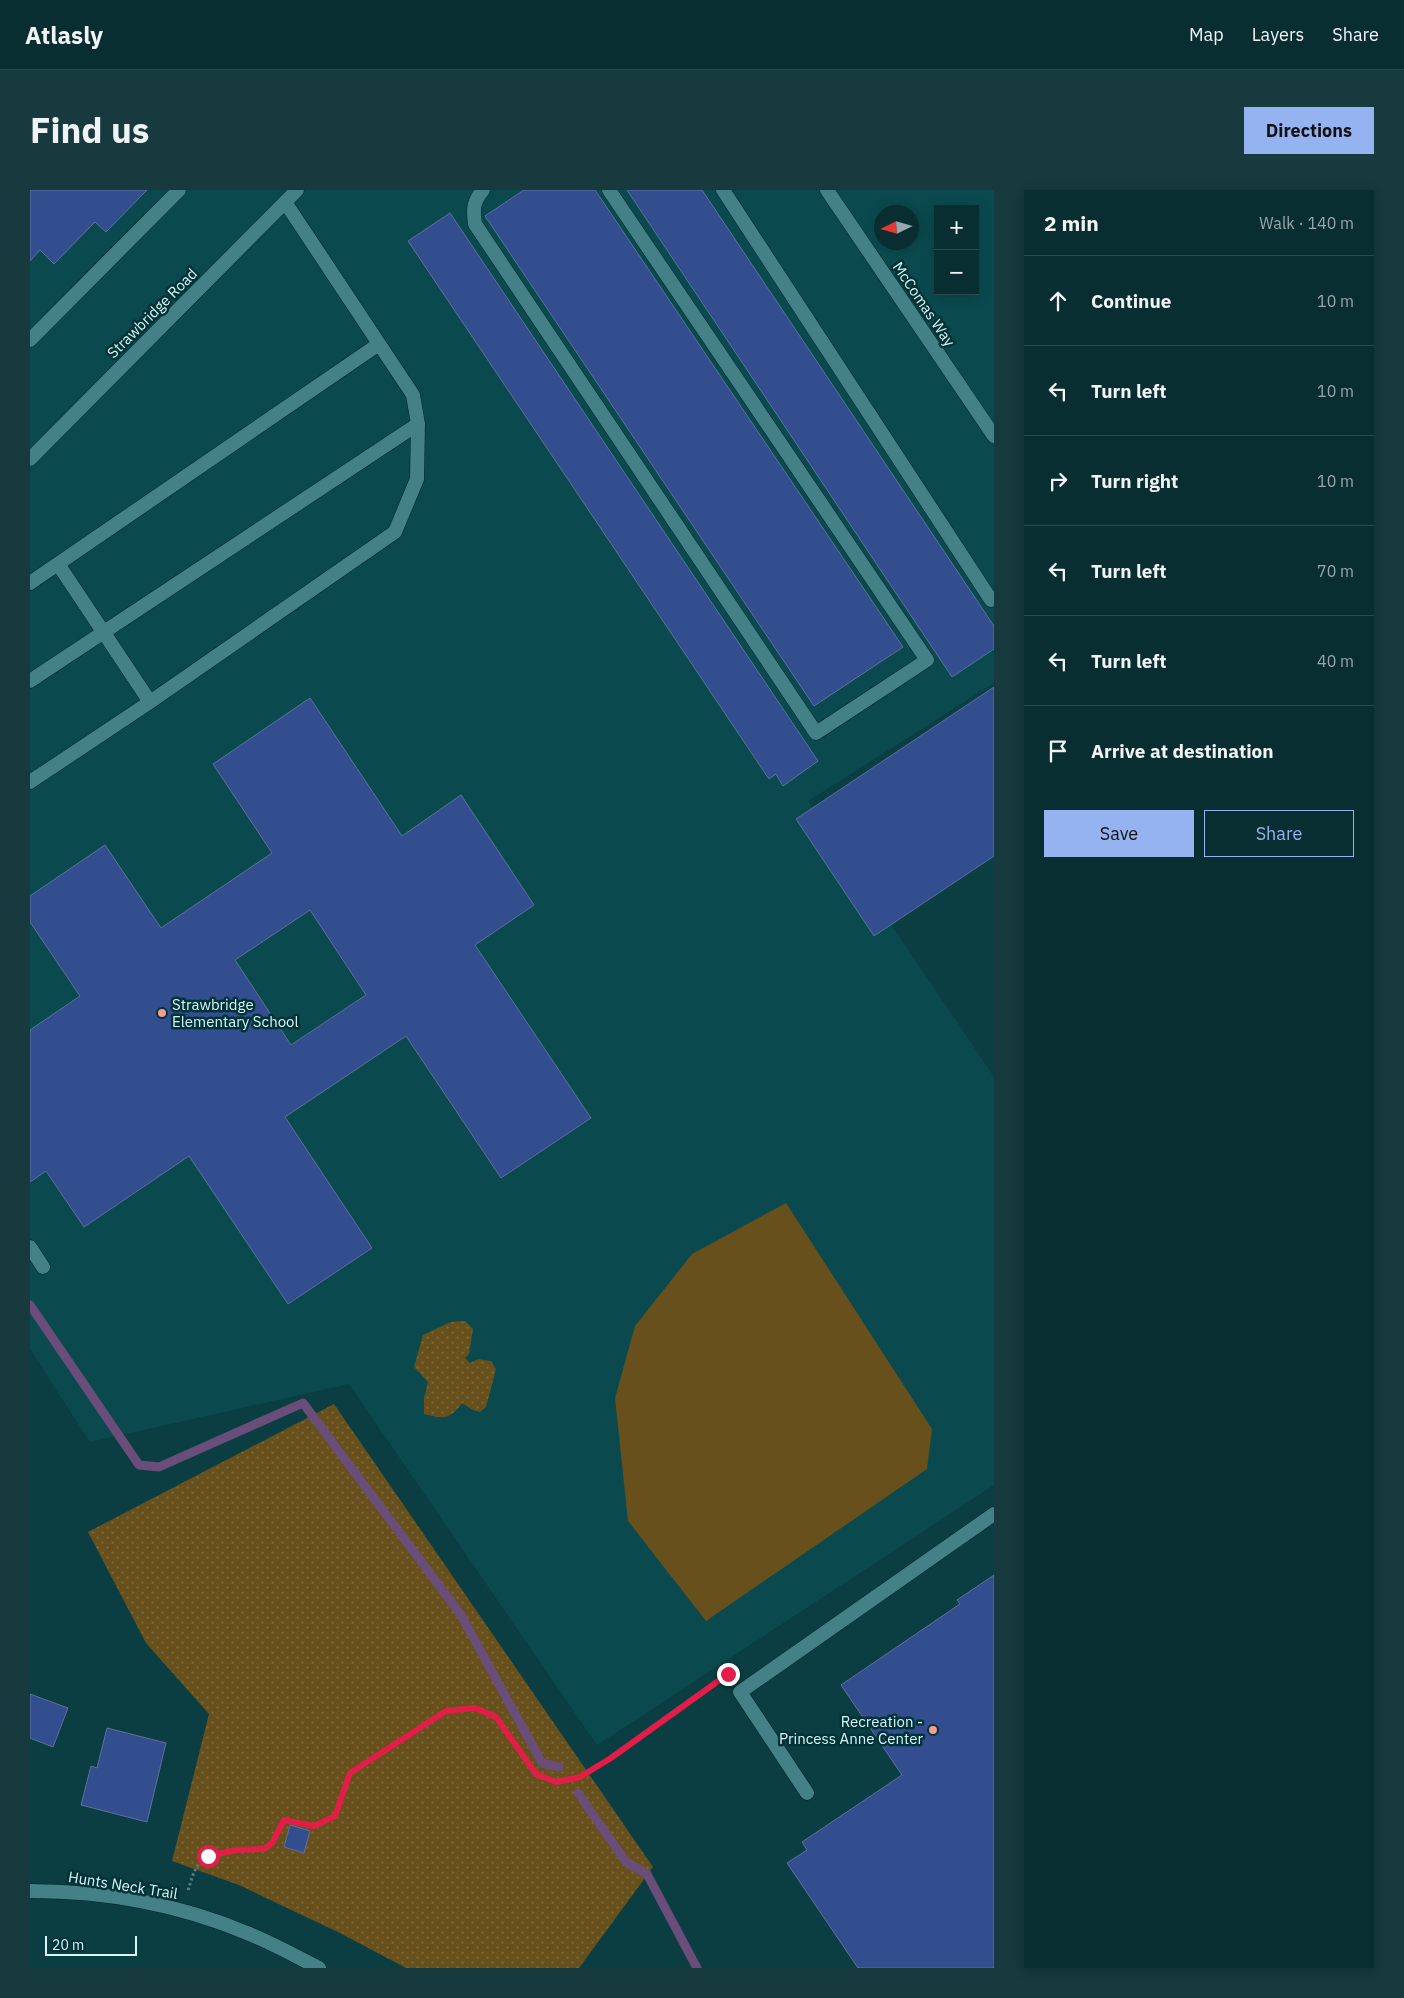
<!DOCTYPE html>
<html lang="en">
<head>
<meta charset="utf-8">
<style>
  :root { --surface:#082e32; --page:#163a3e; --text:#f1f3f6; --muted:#98a8ac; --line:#294a4d; --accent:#95b2f1 }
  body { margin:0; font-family:"IBM Plex Sans",sans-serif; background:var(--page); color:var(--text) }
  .controls { position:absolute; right:15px; top:15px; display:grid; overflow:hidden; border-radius:0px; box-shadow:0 2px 12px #0003 }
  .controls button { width:45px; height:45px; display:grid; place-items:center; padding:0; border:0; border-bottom:1px solid var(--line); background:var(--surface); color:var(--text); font:25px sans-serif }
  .compass { position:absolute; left:844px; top:15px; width:45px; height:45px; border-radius:50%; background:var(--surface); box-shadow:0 2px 12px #0003; rotate:265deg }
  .scale { position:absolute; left:15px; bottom:12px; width:92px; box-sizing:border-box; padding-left:5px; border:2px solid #d8f6fa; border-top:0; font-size:14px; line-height:18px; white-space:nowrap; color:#d8f6fa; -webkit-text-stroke:4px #003338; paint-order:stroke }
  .stop { position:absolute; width:15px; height:15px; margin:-11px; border:4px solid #e11d48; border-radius:50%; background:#fff }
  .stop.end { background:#e11d48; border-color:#fff; box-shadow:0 1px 5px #0008 }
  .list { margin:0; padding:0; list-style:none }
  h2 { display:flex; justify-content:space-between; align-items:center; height:65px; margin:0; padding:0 20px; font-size:21px }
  h2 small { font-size:16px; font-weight:400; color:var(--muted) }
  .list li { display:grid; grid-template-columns:32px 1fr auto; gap:15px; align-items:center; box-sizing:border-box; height:90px; padding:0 20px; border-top:1px solid var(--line) }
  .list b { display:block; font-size:19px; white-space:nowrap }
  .list em { font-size:16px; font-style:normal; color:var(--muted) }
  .actions { display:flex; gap:10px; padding:15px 20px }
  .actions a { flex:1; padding:11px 0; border:1px solid var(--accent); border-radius:0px; text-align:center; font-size:18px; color:var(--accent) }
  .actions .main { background:var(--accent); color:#111 }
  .icon { flex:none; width:28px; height:28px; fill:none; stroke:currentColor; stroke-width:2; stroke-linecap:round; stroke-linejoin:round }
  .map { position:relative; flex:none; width:964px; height:1778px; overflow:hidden; border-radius:0px }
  header { display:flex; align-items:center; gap:30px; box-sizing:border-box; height:70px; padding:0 25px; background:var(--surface); border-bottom:1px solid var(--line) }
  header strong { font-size:24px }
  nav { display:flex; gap:28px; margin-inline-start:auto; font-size:18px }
  .intro { display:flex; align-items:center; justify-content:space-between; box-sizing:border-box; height:120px; padding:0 30px }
  h1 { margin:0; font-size:35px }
  .button { padding:12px 22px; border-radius:0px; background:var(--accent); color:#111; font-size:18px; font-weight:700 }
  main { display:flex; gap:30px; padding:0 30px }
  aside { flex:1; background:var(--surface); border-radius:0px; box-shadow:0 2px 12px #0003 }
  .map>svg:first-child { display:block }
  .built { fill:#0a4a4f; fill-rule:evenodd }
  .green { fill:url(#green-dots) }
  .pitch { fill:#67501b }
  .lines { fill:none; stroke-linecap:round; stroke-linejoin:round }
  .stream { stroke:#6a4d78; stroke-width:9 }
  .building { fill:#324e8f; stroke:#5f7198; fill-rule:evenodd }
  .service-casing { stroke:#012326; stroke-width:15 }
  .minor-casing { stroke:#012326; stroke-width:15 }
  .path { stroke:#527d82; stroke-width:3; stroke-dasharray:2.5 2.5; stroke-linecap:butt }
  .service { stroke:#438187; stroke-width:14 }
  .minor { stroke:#438187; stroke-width:14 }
  .route { stroke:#e11d48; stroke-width:6 }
  .poi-dot { fill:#f59c95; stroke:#003338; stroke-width:2 }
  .labels { text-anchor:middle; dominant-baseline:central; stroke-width:5; stroke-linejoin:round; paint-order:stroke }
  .street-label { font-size:15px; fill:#d8f6fa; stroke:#003338 }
  .poi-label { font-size:15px; fill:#d8f6fa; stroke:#003338; text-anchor:start }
</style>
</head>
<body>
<header>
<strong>Atlasly</strong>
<nav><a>Map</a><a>Layers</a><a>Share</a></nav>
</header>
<div class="intro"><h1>Find us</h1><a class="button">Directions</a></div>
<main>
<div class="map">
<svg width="964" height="1778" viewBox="0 0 964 1778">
  <defs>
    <pattern id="green-dots" width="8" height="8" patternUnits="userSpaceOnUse" patternTransform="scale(1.25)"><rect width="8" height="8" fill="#67501b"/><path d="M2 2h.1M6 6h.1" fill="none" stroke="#7c6a3d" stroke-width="1.8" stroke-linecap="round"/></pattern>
  </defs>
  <rect width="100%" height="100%" fill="#0b3e43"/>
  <path class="built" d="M0 0H964V493L778 611 964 887V1295L567 1555 319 1194 60 1252 0 1159ZM908 19H945V101H908ZM852 22H882V52H852Z"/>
  <path class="green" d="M435 1131 443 1139 439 1164 435 1168 440 1173 448 1169 461 1171 466 1179 456 1217 450 1222 443 1220 432 1213C420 1230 413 1229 394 1224V1209L398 1192 384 1177 393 1145 421 1132Z
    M304 1214 623 1677 549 1778H376L310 1743 209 1695 142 1671 179 1524 116 1453 58 1342Z"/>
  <path class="pitch" d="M756 1013 902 1239 897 1279 676 1431 598 1331 585 1208 605 1136 662 1064Z"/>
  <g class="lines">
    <path class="stream" d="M0 1115 109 1275 129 1277 273 1213 431 1425 512 1573 529 1577
      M548 1603 596 1672 617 1684 667 1778"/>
  </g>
  <path class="building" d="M0 0H117L76 42 65 32 24 74 10 60 0 71Z
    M494 0H565L873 457 784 516 455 26Z
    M597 0H672L964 436V459L922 487Z
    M420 23 788 571 753 596 746 584 739 589 378 51Z
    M964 497V666L844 746 766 629Z
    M280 508 372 646 431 605 504 715 445 755 561 928 471 988 376 846 255 927 342 1058 258 1114 159 966 54 1037 16 981 0 992V840L50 806 0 732V706L75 655 131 738 242 663 183 574ZM280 720 336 805 261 855 205 770Z
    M964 1385V1778H828L757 1673 777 1660 772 1652 872 1585 811 1495 930 1414 927 1410Z
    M0 1504 38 1518 23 1557 0 1548Z
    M77 1538 136 1553 117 1632 51 1615 61 1576 67 1578Z
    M260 1635 280 1641 274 1663 254 1657Z"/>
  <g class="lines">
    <g class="service-casing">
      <path id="service" d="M453 0C443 12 443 19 445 34L786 543 897 470 579 0
        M693 0 961 410 964 408
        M0 150 149 0
        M28 374 120 512
        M0 393 349 154
        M0 491 388 234
        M0 592 120 512 365 342 387 289 388 234 383 205 255 12
        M0 1057 13 1077
        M777 1603 710 1502 964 1324"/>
    </g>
    <g class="minor-casing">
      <path id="minor" d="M797 0 964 246
        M0 269 267 0
        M0 1701C75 1701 148 1714 217 1743 242 1753 265 1766 289 1778"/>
    </g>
    <path class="path" d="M158 1700C161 1692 163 1682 168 1675 181 1652 226 1669 241 1654 247 1648 250 1637 254 1629L284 1636 305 1626 320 1583 416 1521 445 1518 466 1527 506 1584 525 1592 550 1587 581 1568 690 1490"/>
    <use href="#service" class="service"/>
    <use href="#minor" class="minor"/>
  </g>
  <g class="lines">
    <path class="route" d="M178 1666 206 1660 234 1659 242 1653 254 1630 284 1636 305 1626 320 1583 416 1521 445 1518 466 1527 506 1584 526 1592 550 1587 581 1568 698 1484"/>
  </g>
  <g class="poi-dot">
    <circle cx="132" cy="823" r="5"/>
    <circle cx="903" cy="1540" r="5"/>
  </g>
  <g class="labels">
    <g class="street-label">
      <text transform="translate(894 114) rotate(56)">McComas Way</text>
      <text transform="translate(122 123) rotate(-45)">Strawbridge Road</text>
      <text transform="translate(93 1695) rotate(9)">Hunts Neck Trail</text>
    </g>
    <g class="poi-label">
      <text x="142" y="814">Strawbridge<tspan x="142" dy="17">Elementary School</tspan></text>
      <text x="893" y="1531" text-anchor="end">Recreation -<tspan x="893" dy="17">Princess Anne Center</tspan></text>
    </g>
  </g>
</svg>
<div class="controls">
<button>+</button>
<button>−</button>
</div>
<svg class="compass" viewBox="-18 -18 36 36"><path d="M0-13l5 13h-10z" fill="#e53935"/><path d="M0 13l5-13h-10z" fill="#98a8ac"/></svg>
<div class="scale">20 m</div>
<div class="stop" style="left:178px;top:1666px"></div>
<div class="stop end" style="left:698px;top:1484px"></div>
</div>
<aside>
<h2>2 min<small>Walk · 140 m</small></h2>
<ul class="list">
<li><svg class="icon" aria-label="ahead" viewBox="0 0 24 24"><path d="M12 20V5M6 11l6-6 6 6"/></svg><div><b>Continue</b></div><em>10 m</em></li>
<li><svg class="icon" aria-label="left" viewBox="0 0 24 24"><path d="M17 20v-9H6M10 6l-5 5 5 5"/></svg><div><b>Turn left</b></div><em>10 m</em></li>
<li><svg class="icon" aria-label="right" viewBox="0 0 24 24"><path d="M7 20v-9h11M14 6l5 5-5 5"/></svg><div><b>Turn right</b></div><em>10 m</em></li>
<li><svg class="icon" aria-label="left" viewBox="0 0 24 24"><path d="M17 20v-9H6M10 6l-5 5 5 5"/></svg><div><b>Turn left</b></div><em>70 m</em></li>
<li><svg class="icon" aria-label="left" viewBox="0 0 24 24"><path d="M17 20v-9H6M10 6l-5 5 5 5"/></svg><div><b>Turn left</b></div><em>40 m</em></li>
<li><svg class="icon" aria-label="arrive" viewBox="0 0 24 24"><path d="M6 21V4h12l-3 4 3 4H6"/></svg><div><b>Arrive at destination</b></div></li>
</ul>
<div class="actions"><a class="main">Save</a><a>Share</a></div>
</aside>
</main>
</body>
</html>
